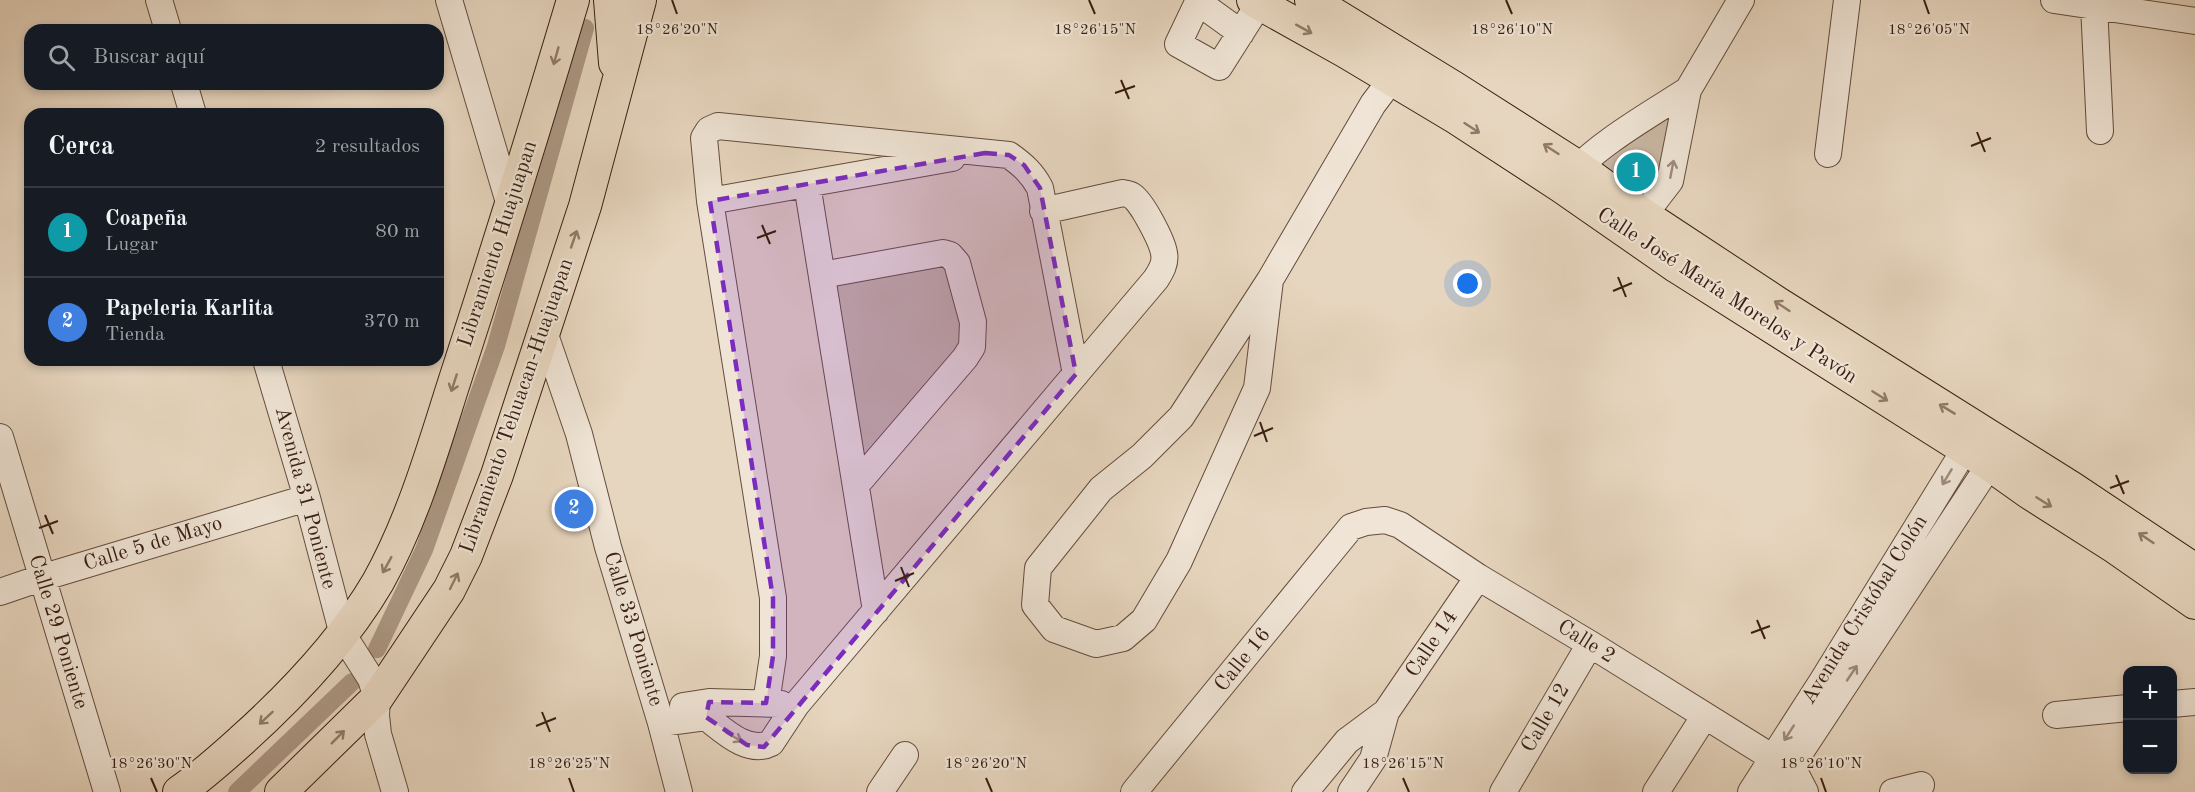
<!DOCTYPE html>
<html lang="es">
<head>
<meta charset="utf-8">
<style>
  :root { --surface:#171b24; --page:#20242c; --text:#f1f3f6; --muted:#9ea1a6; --line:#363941; --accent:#8c9099 }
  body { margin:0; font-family:"Old Standard TT",serif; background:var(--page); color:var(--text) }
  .controls { position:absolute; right:18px; bottom:18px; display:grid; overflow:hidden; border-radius:12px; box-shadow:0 3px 9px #0003 }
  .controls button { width:54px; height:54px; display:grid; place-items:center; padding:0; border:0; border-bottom:2px solid var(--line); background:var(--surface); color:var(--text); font:30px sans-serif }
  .you { position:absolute; left:1468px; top:284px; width:21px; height:21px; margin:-15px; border:4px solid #fff; border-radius:50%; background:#1a73e8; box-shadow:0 0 0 9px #1a73e833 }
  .badge { display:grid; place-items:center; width:39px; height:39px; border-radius:50%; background:var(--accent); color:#fff; font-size:20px; font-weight:700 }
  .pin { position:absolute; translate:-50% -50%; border:3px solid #fff; box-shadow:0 2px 6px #0006 }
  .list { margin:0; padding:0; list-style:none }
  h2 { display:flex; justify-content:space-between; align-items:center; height:78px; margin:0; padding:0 24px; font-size:26px }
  h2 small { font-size:20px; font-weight:400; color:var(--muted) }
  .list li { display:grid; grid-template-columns:39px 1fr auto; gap:18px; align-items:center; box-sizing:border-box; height:90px; padding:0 24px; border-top:2px solid var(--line) }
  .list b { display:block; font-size:22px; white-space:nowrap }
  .list p { margin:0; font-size:20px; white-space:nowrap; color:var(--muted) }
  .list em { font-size:20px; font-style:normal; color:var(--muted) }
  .icon { flex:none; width:33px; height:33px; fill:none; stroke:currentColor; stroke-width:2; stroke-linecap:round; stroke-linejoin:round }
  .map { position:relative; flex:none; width:2195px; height:792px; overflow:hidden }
  .search { position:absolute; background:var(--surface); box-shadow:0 3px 9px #0003; left:24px; top:24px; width:420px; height:66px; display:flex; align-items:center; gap:15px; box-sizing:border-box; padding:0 21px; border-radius:18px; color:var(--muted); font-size:22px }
  .panel { position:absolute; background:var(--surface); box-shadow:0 3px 9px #0003; left:24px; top:108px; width:420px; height:258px; border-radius:18px }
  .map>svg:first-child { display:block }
  .green { fill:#c9b7a2; stroke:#806a5a; stroke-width:1.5 }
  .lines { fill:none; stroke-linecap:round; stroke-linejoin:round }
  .canal { stroke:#ac9784; stroke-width:18 }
  .minor-casing { stroke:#644c3d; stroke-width:28 }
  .major-casing { stroke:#381e12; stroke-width:34 }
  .minor { stroke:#efe4d5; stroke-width:26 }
  .major { stroke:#e7d6bf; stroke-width:32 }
  .oneway { stroke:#907a68 }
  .oneway2 { stroke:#9d8b7d }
  .marked { fill:#7b2cbf; fill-opacity:0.2; stroke:#7b2cbf; stroke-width:4.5; stroke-dasharray:12 8; stroke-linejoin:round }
  .ticks { fill:none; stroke:#381e12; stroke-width:2 }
  .labels { text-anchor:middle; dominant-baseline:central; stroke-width:4.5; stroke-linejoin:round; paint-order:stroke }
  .street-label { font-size:21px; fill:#381e12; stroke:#efe4d5 }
  .ticks-label { font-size:15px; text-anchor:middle; fill:#381e12; stroke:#efe4d5; stroke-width:4.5; stroke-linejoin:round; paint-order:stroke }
</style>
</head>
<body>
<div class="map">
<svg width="2195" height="792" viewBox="0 0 2195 792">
  <rect width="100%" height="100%" fill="#e7d6bf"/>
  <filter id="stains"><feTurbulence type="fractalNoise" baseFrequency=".00333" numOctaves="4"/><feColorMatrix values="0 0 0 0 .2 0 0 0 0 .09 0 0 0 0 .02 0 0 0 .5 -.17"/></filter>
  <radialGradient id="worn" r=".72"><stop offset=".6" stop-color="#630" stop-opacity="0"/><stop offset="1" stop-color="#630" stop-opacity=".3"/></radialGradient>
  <path class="green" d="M1673 114 1661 175 1642 199 1601 163 1632 137Z
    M948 261 967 348 862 469 829 279Z"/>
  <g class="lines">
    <path class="canal" d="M377 649 424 550 496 346 585 28
      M237 792 352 682"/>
    <g class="minor-casing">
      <path id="minor" d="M159 0 168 30
        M449 0 511 209
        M1199 0 1178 44 1219 67 1259 4
        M2054 0 2195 21
        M1198 2 1241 33
        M2094 5 2100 131
        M184 84 193 114
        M1828 154 1847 0
        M1566 181C1592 147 1651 114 1688 90
        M807 184 876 611
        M710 201 952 158
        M1633 229 1670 181 1688 90 1741 0
        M822 275 943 253 950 255 957 263 973 322 972 347 965 358 856 485
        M1270 280 1257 388 1179 561 1144 620 1123 638 1096 644 1054 629 1035 605 1038 568 1101 489 1142 456 1181 417 1270 280 1373 104 1403 64
        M543 329 579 434 608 547 661 723 679 792
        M266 360 307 498 343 635 371 679 377 698 376 715 378 734 395 792
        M0 437 107 792
        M0 592 41 578 307 498
        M766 703 773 656V598L710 201 704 138 709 130 718 126 1009 155C1023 165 1032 173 1040 188L1076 374
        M2172 704 2195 702
        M683 706 709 702 781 704
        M2056 715 2128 708
        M661 723 706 717C723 730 748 755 771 743L796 705 1156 279C1161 271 1166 263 1164 253 1162 241 1142 202 1132 196 1130 194 1126 194 1123 193L1043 211
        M880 792 905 755
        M1134 792 1351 527 1366 522 1385 520 1400 525 1478 577 1590 644 1773 758 1791 765 1805 792
        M1305 792 1347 741 1386 712
        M1351 792 1373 759 1386 712 1478 577
        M1503 792 1590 644
        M1656 792 1704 717
        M1751 792 1823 680 1975 433
        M1774 792 2000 449
        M1893 792 1921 785"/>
    </g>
    <g class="major-casing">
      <path id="major" d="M610 0 615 63
        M1253 0 1346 52 1458 119 1562 187 1677 267 1990 465 2028 492 2116 548 2195 603
        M1311 0 1453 87 1577 166 1644 215 1779 304 2072 488 2195 570
        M179 792C201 777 222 758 242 740 293 694 343 642 378 582 416 514 437 434 461 361 500 241 537 121 573 0
        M281 792 377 698 449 590 466 556 497 475 585 206 640 0"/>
    </g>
    <use href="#minor" class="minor"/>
    <use href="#major" class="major"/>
  </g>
  <defs><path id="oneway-shaft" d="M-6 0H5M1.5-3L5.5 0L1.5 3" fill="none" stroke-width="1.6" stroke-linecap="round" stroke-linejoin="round" transform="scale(1.5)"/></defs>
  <g class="oneway">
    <use href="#oneway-shaft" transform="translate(1304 29) rotate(29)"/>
    <use href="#oneway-shaft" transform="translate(556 56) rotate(106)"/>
    <use href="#oneway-shaft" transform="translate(1472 128) rotate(33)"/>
    <use href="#oneway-shaft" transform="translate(1551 149) rotate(-147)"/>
    <use href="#oneway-shaft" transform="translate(574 239) rotate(-71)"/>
    <use href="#oneway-shaft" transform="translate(1782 306) rotate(-147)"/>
    <use href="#oneway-shaft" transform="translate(454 383) rotate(108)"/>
    <use href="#oneway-shaft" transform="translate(1880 396) rotate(32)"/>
    <use href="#oneway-shaft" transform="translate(1947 409) rotate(-149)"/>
    <use href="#oneway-shaft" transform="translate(2044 502) rotate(32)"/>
    <use href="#oneway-shaft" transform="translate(2146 538) rotate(-146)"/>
    <use href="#oneway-shaft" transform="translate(387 565) rotate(119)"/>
    <use href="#oneway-shaft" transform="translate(454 581) rotate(-64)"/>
    <use href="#oneway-shaft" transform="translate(266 718) rotate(137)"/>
    <use href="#oneway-shaft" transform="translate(338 737) rotate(-45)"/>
  </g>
  <g class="oneway2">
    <use href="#oneway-shaft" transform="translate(1672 169) rotate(-79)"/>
    <use href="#oneway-shaft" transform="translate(1947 477) rotate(121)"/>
    <use href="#oneway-shaft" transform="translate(1852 673) rotate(-56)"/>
    <use href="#oneway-shaft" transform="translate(1789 733) rotate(123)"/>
    <use href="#oneway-shaft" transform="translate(734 737) rotate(30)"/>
  </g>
  <path class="marked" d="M985 153 1009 155 1024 165 1040 188 1076 374 764 747 747 745 706 717 709 702 766 703 773 656V598L710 201Z"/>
  <path class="ticks" d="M672 0 677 14M1089 0 1095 14M1506 0 1512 14M1924 0 1929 14M1121 80 1129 99M1115 93 1135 86M1977 132 1985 152M1971 146 1991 138M762 225 770 244M757 238 776 231M1618 277 1626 297M1613 291 1632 283M1260 422 1267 442M1254 436 1273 428M2116 475 2124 494M2110 488 2129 481M45 515 53 534M39 528 58 521M901 567 909 587M895 581 914 573M1757 620 1765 639M1751 633 1770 626M542 712 550 732M536 726 556 718M151 778 157 792M569 778 574 792M986 778 992 792M1403 778 1409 792M1821 778 1826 792"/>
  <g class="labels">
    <g class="street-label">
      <text transform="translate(498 244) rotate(-72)">Libramiento Huajuapan</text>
      <text transform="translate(1727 296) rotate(33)">Calle José María Morelos y Pavón</text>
      <text transform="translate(517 406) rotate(-71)">Libramiento Tehuacan-Huajuapan</text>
      <text transform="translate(305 498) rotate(75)">Avenida 31 Poniente</text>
      <text transform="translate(153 544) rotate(-17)">Calle 5 de Mayo</text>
      <text transform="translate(1865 610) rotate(-58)">Avenida Cristóbal Colón</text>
      <text transform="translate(633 629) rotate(73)">Calle 33 Poniente</text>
      <text transform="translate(58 632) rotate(73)">Calle 29 Poniente</text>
      <text transform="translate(1586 642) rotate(32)">Calle 2</text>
      <text transform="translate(1432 644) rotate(-56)">Calle 14</text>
      <text transform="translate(1243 660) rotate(-51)">Calle 16</text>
      <text transform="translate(1546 718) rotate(-60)">Calle 12</text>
    </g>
  </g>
  <g class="ticks-label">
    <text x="1929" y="34">18°26'05"N</text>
    <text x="677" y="34">18°26'20"N</text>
    <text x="1095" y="34">18°26'15"N</text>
    <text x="1512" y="34">18°26'10"N</text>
    <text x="151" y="768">18°26'30"N</text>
    <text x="569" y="768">18°26'25"N</text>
    <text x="986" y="768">18°26'20"N</text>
    <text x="1403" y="768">18°26'15"N</text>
    <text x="1821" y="768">18°26'10"N</text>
  </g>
  <rect width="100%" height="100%" filter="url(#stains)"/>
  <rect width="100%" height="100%" fill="url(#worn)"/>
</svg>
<div class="controls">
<button>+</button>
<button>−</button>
</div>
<div class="you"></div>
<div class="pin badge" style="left:1636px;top:172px;background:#0f9aa8">1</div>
<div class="pin badge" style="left:574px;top:509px;background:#3f7fe0">2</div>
<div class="search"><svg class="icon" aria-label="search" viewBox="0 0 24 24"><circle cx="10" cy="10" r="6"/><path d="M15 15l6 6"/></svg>Buscar aquí</div>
<section class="panel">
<h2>Cerca<small>2 resultados</small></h2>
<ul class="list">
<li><span class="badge" style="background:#0f9aa8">1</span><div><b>Coapeña</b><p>Lugar</p></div><em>80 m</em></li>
<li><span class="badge" style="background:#3f7fe0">2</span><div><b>Papeleria Karlita</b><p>Tienda</p></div><em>370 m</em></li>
</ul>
</section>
</div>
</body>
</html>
